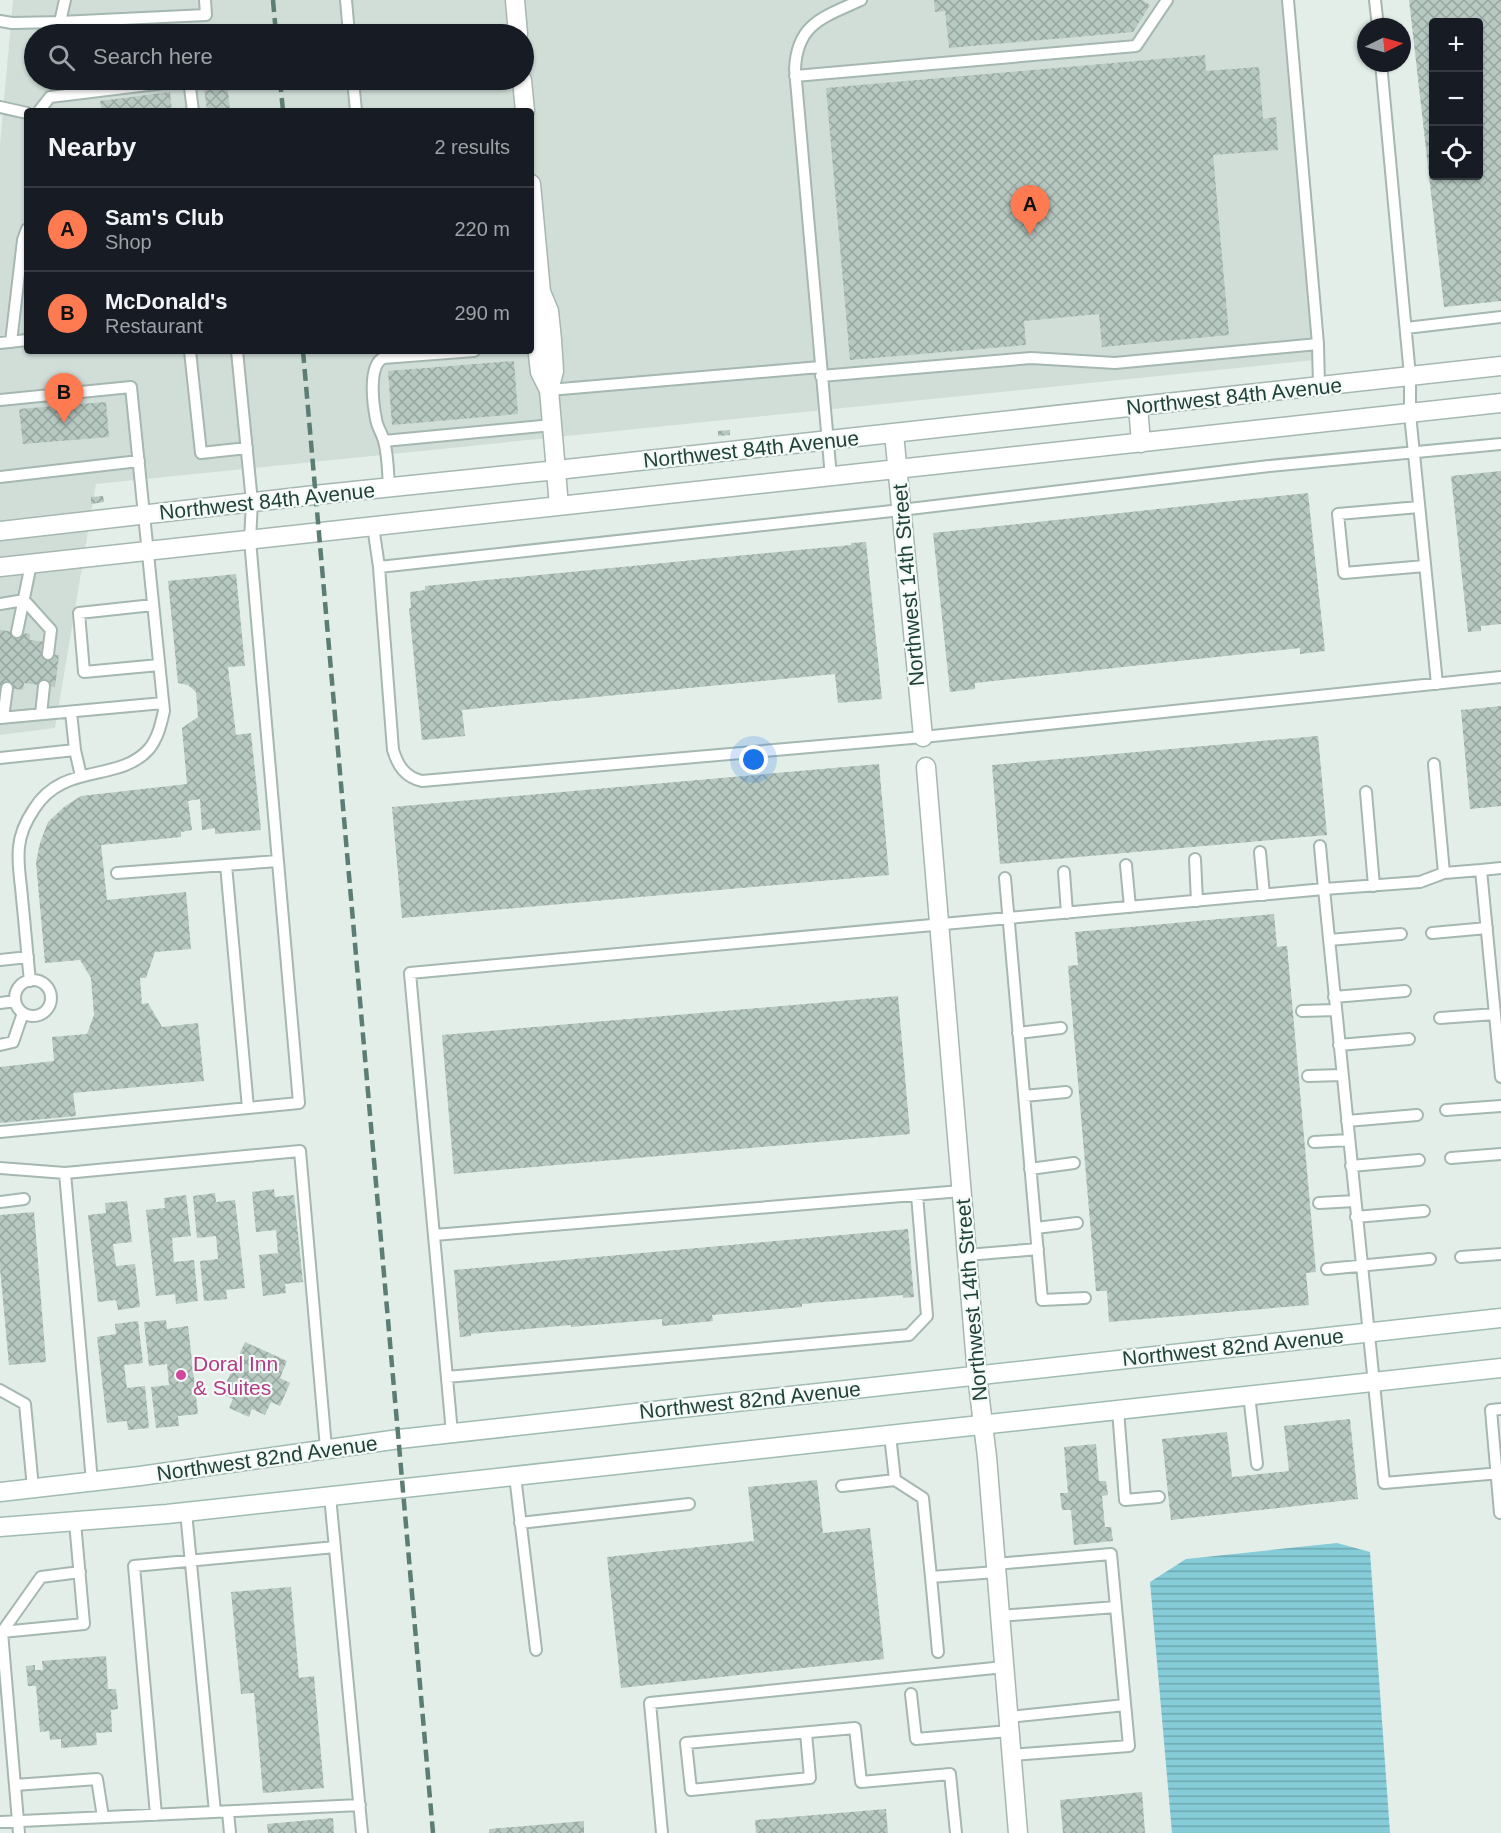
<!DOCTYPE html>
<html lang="en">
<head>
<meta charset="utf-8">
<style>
  :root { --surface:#171b24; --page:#20242c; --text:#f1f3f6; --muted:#9ea1a6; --line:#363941; --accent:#fe7a51 }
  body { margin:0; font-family:Arial,sans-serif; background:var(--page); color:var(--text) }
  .controls { position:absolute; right:18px; top:18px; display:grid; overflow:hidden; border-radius:6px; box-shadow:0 2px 4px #0004 }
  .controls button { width:54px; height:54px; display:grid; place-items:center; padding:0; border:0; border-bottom:2px solid var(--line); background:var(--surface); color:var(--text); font:30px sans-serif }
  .compass { position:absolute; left:1357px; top:18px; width:54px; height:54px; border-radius:50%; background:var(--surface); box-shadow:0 2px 4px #0004; rotate:85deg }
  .you { position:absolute; left:754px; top:760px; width:21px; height:21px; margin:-15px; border:4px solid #fff; border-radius:50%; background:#1a73e8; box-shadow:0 0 0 9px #1a73e833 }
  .badge { display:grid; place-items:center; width:39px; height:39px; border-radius:50%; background:var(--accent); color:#111; font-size:20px; font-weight:700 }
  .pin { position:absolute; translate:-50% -50px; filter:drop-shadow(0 2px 3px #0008) }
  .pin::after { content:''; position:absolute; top:32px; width:21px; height:18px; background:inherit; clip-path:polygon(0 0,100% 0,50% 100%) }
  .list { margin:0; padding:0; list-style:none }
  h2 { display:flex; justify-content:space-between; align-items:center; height:78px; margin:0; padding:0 24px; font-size:26px }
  h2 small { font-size:20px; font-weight:400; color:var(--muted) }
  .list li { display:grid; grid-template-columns:39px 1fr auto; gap:18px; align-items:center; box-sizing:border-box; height:84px; padding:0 24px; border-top:2px solid var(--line) }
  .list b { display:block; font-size:22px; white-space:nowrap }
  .list p { margin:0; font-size:20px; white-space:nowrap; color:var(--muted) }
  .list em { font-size:20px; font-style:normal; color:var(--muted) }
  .icon { flex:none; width:33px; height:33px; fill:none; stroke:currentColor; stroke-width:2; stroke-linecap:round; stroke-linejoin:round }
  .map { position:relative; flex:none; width:1501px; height:1833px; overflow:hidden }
  .search { position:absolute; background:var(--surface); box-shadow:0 2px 4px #0004; left:24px; top:24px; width:510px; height:66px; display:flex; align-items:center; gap:15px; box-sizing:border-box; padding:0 21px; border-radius:33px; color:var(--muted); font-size:22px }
  .panel { position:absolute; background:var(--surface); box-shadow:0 2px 4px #0004; left:24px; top:108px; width:510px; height:246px; border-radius:6px }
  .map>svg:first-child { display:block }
  .built { fill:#d1ded8; fill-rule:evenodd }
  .water { fill:url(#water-rules) }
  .building { fill:url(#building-cross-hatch); fill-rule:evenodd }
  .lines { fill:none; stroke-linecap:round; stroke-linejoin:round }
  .lane-casing { stroke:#a5b7b1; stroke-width:14 }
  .street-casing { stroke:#a5b7b1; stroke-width:21 }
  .secondary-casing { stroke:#a0bbb1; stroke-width:21 }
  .lane { stroke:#fff; stroke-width:10 }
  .street { stroke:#fff; stroke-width:18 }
  .secondary { stroke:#fff; stroke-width:18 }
  .rail { stroke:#5b7d74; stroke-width:4.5; stroke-dasharray:12 6; stroke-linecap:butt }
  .hotel-dot { fill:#d1479c; stroke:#f4faf7; stroke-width:2 }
  .labels { text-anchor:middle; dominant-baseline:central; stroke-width:4.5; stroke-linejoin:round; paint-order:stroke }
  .street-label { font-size:21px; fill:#214239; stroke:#f4faf7 }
  .hotel-label { font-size:21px; fill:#b23c85; stroke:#f4faf7; text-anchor:start }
</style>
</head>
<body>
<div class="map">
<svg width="1501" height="1833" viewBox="0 0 1501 1833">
  <defs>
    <pattern id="water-rules" width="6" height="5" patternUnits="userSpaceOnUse" patternTransform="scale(1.5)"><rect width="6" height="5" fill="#86ccd8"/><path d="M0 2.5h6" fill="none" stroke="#6da7b0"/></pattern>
    <pattern id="building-cross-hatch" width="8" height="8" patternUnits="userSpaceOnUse" patternTransform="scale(1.5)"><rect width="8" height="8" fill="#b8c9c2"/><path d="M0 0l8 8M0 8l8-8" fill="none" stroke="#95a59f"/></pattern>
  </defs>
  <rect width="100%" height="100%" fill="#e3eee9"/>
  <path class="built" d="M13 0H1291L1325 359 96 484 55 728 0 735V145ZM34 34H524V80H34ZM27 111H531V351H27Z"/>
  <path class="water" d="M1337 1543 1370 1552 1390 1833H1172L1150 1582 1186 1559Z"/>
  <path class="building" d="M934 0H1142L1150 5 1133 32 949 48 945 11 935 12Z
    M1409 0H1501V301L1444 307ZM1434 22H1478V176H1434Z
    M1205 55 1206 71 1259 67 1263 119 1276 117 1278 150 1213 155 1229 335 1102 347 1099 314 1024 321 1026 345 850 360 826 88Z
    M203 80H227L230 111H207Z
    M170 92 172 111H102L100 101Z
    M514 361 518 414 392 425 388 371Z
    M106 402 109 437 23 444 19 409Z
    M730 430V435L718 436V431Z
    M1501 471V624L1481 626V631L1468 632 1451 476Z
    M1308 493 1325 651 1300 654V648L975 683V689L950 692 933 533Z
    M103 496 104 502 91 504V497Z
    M866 542 882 699 838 703 835 674 462 710 465 736 422 740 409 608H411L410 592 425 590V586L851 545V543Z
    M236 574 245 666 228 667 236 735 251 733 261 830 215 834V828L202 830 200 799 188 801 192 830 181 832V837L101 845 107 900 186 892 191 949 155 952 146 978H140L142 1004 148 1003 162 1027 198 1023 204 1081 73 1093 76 1116 0 1123V1067L54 1061 52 1037 87 1034 94 1015 91 978 80 960 45 963 36 862 40 843 48 822 64 807 81 796 187 784 182 728 198 717 196 692 188 685 178 683 168 581Z
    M0 630 30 634V640L45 642 44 654 59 655 55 687 24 683 23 690 0 687Z
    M1501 706V806L1470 809 1461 710Z
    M1318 736 1327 835 1000 864 992 765Z
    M879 764 889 875 402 918 392 807Z
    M1274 914 1277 947 1287 946 1316 1272 1306 1273 1309 1305 1109 1322 1107 1291H1096L1068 966 1078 965 1075 932Z
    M898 996 910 1134 454 1174 442 1035Z
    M274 1189 275 1197 294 1195 303 1282 285 1284 286 1293 263 1296 259 1255 278 1253 276 1230 256 1232 252 1192Z
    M215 1193 216 1202 235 1200 245 1288 226 1290 227 1299 204 1301 200 1261 218 1259 216 1236 197 1238 193 1196Z
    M186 1195 191 1236 172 1238 174 1262 194 1260 198 1301 176 1304 175 1294 156 1296 146 1210 165 1208 164 1198Z
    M127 1201 132 1242 113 1244 116 1266 135 1264 140 1307 118 1310 116 1300 98 1302 88 1215 106 1213 105 1203Z
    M34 1212 46 1362 9 1365 0 1268V1215Z
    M908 1229 914 1297 903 1298V1295L802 1304V1307L712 1315 713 1321 662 1326V1319L571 1327V1325L471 1334V1336L460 1337 454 1270Z
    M166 1320 167 1329 188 1326 198 1414 178 1416 179 1426 156 1428 151 1387 169 1385 167 1364 149 1366 144 1322Z
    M138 1321 143 1363 124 1365 127 1388 145 1386 149 1428 128 1430 127 1421 107 1423 97 1337 116 1334 115 1324Z
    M245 1342 287 1361 280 1378 290 1383 280 1406 271 1402 265 1415 252 1409 249 1417 229 1408 233 1399 221 1394Z
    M1350 1419 1358 1499 1171 1520 1162 1439 1227 1432 1232 1477 1289 1471 1284 1426Z
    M1096 1444 1099 1481H1106L1108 1495 1102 1496 1105 1527H1111L1113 1541 1074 1545 1071 1510H1062L1060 1493H1068L1064 1447Z
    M817 1480 823 1533 870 1528 884 1659 621 1688 607 1557 754 1541 748 1487Z
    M291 1587 299 1678 314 1676 324 1788 263 1793 254 1693 241 1694 231 1592Z
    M106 1656 108 1689H116L118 1709 111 1710 112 1732 96 1733 97 1745 61 1748V1739L50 1740 49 1731 40 1732 36 1686H28L26 1666 35 1665V1670H43L42 1661Z
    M1142 1792 1145 1833H1063L1060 1800Z
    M886 1809 888 1833H756L755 1820Z
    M333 1818 334 1833H268L267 1824Z
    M584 1821V1833H489V1829Z"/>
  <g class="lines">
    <g class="lane-casing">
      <path id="lane" d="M346 0 349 34
        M1288 0 1318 344 1319 386
        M1375 0 1378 27
        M0 21 12 23 60 22 206 15 205 0
        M60 22 65 0
        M1381 63 1410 376V414L1437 684
        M795 76 1136 46 1167 0
        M353 80 356 111
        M0 107 27 113
        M39 111 50 97 189 80 193 111
        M1406 328 1501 317
        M11 342 23 240 27 229
        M0 343 27 340
        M190 351 201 453 247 448
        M821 376 1031 358 1115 363 1318 344
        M549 390 820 367
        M0 400 131 387 164 711C161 724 158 738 149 749 119 783 63 762 34 809 26 821 20 834 19 847 17 864 21 882 22 898 25 926 27 953 30 981
        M384 441 552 425
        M0 477 139 461
        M831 477 795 69C797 23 824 17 861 0
        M389 487C388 472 388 455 384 441 382 433 377 427 376 419 373 404 368 366 383 358L474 351
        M1419 507 1338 514 1344 573 1425 566
        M373 526 379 567 393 750C398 766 405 777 422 781L923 737 1501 677
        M379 567 901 510 1269 466 1501 444
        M0 604 24 600 51 630 48 654
        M153 605 79 613 84 672 159 665
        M17 632 31 564
        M71 712 75 750
        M41 714 44 686
        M0 718 163 703
        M3 718 7 688
        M0 758 75 750 81 776
        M1434 764 1444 873 1481 870
        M1366 792 1374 886
        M1320 846 1324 889 1420 882 1444 873
        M1260 852 1264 895
        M1195 859 1197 901
        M226 865 248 1108
        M1126 865 1130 907
        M1501 868 1481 870 1501 1077
        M1064 872 1067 913
        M117 873 278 861
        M1005 878 1042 1300 1085 1298
        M1432 933 1487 928
        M1329 940 1401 934
        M0 960 28 957
        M15 998a18 18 0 1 1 36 0a18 18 0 1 1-36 0Z
        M1334 997 1405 991
        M0 1003 15 1001
        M1302 1011 1336 1010
        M1440 1018 1495 1014
        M1018 1033 1061 1028
        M0 1045 13 1042 23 1013
        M1339 1045 1409 1039
        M1308 1076 1342 1075
        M1024 1096 1066 1092
        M1446 1110 1501 1106
        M1347 1121 1417 1115
        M0 1132 299 1103 250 540 252 502 237 351
        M1314 1142 1349 1140
        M1451 1158 1501 1154
        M1351 1166 1419 1160
        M0 1168 65 1173
        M1030 1169 1074 1163
        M0 1202 24 1199
        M1319 1203 1355 1201
        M1356 1217 1424 1211
        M1036 1228 1077 1223
        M434 1235 961 1191
        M967 1255 1038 1249
        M1461 1257 1501 1254
        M1327 1269 1430 1259
        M447 1377 909 1335 927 1316 917 1195
        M0 1390 25 1404 33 1488
        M1249 1395 1257 1464
        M1118 1410 1125 1500 1159 1497
        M452 1433 410 973 1324 889 1384 1483 1501 1473
        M890 1435 895 1480 923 1498 931 1577 996 1572
        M515 1476 536 1650
        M92 1482 65 1173 300 1151 326 1448
        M842 1486 895 1480
        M330 1496 362 1833
        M186 1512 215 1812
        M1500 1513 1491 1410 1501 1409
        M520 1523 689 1504
        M996 1564 1111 1554 1129 1746 1011 1755
        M931 1577 938 1652
        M1000 1616 1116 1607
        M2 1632 41 1577 80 1572
        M911 1694 916 1739 1009 1731
        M1008 1717 1125 1705
        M806 1733 810 1778 691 1790 686 1743 855 1728 861 1782 950 1774 956 1833
        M15 1785 97 1779 103 1817
        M228 1812 230 1833
        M156 1815 134 1566 335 1547
        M0 1822 360 1805
        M19 1833 2 1632 84 1624 75 1522
        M662 1833 650 1703 1004 1667"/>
    </g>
    <g class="street-casing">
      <path id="street" d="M515 0 518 34
        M522 80 525 111
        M531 184 541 292 549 311 552 340 554 371 549 390 559 506
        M541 292 535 313 537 346 540 372 549 390
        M1138 406 1141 443
        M894 433 923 737
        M0 531 315 495 557 470 1501 366
        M0 567 1501 403
        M926 767 977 1375 987 1457 1018 1833"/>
    </g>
    <g class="secondary-casing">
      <path id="secondary" d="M0 1492 140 1476 399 1439 1501 1318
        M0 1527 167 1514 1501 1368"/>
    </g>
    <use href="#lane" class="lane"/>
    <use href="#street" class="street"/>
    <use href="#secondary" class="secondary"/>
    <path class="rail" d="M273 0 276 34
      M280 80 283 111
      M303 351 433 1833"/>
  </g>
  <circle class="hotel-dot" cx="181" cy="1375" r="6"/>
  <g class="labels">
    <g class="street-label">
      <text transform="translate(1234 396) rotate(-6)">Northwest 84th Avenue</text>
      <text transform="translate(751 449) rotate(-6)">Northwest 84th Avenue</text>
      <text transform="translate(267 501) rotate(-6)">Northwest 84th Avenue</text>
      <text transform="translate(908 585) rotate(-95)">Northwest 14th Street</text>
      <text transform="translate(971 1300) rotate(-95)">Northwest 14th Street</text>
      <text transform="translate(1233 1347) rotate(-6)">Northwest 82nd Avenue</text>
      <text transform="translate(750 1400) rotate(-6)">Northwest 82nd Avenue</text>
      <text transform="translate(267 1458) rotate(-8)">Northwest 82nd Avenue</text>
    </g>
    <g class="hotel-label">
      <text x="193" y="1363">Doral Inn<tspan x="193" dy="24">&amp; Suites</tspan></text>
    </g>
  </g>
</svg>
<div class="controls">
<button>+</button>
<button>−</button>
<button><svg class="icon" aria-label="locate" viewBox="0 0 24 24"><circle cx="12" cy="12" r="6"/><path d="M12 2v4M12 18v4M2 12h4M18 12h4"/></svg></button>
</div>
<svg class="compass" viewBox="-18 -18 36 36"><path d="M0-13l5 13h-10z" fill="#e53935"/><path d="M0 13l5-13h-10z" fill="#9ea1a6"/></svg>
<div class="you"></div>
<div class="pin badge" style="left:1030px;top:235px">A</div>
<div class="pin badge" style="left:64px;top:423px">B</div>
<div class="search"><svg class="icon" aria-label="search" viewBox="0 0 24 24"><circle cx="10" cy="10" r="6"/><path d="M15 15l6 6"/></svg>Search here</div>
<section class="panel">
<h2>Nearby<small>2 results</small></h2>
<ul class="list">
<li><span class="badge">A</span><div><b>Sam's Club</b><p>Shop</p></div><em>220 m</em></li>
<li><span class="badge">B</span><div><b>McDonald's</b><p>Restaurant</p></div><em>290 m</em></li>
</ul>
</section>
</div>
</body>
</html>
